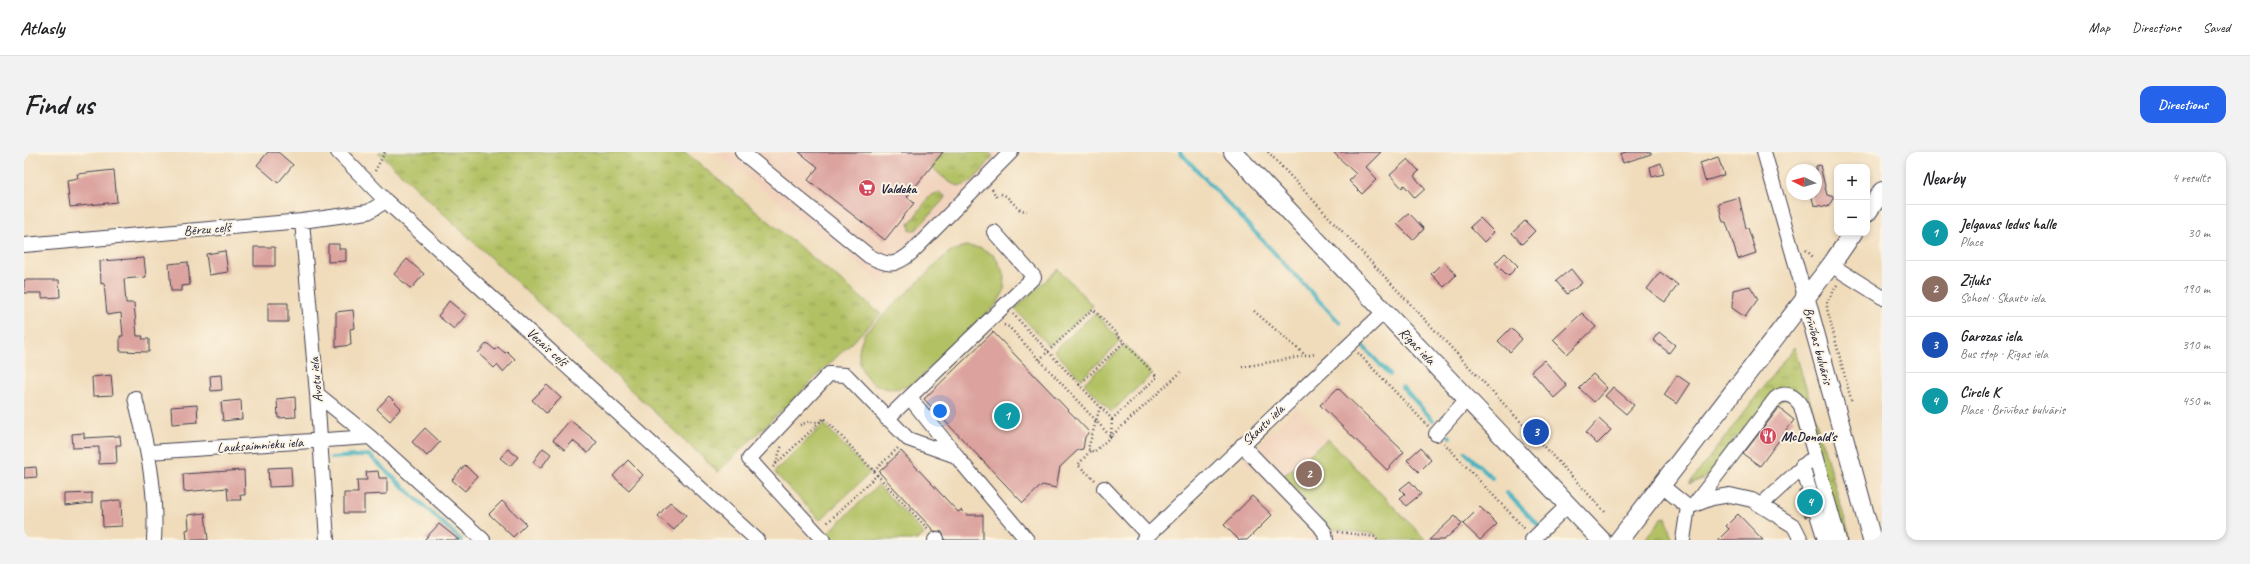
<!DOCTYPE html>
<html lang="en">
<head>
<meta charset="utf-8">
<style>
  :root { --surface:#fff; --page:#f2f2f2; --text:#202124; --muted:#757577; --line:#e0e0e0; --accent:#2563eb }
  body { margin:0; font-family:Caveat,sans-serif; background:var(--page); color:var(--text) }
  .controls { position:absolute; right:12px; top:12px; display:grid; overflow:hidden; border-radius:8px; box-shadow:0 2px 6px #0003 }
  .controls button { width:36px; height:36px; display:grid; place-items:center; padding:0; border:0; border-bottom:1px solid var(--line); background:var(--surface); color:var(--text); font:20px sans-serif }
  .compass { position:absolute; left:1762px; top:12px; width:36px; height:36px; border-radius:50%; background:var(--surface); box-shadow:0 2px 6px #0003; rotate:275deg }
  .you { position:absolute; left:916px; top:259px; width:14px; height:14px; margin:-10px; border:3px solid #fff; border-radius:50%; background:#1a73e8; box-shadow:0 0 0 6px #1a73e833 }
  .badge { display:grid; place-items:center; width:26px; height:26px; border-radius:50%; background:var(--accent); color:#fff; font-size:13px; font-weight:700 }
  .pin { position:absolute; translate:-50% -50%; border:2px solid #fff; box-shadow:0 1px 4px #0006 }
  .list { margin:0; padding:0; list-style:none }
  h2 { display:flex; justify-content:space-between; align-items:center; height:52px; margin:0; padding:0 16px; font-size:17px }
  h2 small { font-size:13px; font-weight:400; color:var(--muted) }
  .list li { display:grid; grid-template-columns:26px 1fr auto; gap:12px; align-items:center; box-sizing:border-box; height:56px; padding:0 16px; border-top:1px solid var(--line) }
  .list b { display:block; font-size:15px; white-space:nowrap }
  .list p { margin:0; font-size:13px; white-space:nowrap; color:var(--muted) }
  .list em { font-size:13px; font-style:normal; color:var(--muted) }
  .map { position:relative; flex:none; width:1858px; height:388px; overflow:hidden; border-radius:12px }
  header { display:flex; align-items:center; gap:24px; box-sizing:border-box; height:56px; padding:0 20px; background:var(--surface); border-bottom:1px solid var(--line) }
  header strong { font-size:19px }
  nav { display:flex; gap:22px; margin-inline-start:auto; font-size:14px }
  .intro { display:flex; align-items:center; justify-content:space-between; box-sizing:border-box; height:96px; padding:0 24px }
  h1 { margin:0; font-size:28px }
  .button { padding:10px 18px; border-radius:12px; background:var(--accent); color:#fff; font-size:14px; font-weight:700 }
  main { display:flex; gap:24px; padding:0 24px }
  aside { flex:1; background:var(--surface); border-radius:12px; box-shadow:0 2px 6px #0003 }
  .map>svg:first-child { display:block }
  .built { fill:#f2d4be }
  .grass { fill:url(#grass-tufts); stroke:#6a724f }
  .park { fill:#b2c163; stroke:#6a724f }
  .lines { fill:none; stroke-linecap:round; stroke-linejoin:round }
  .stream { stroke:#44b2c0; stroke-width:4 }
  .building { fill:#dba29e }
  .minor-casing { stroke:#413e4e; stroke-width:16 }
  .major-casing { stroke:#413e4e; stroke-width:20 }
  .path { stroke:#413e4e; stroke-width:2.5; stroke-dasharray:1 3; stroke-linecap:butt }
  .minor { stroke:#fff; stroke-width:14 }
  .major { stroke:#fff; stroke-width:18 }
  .labels { text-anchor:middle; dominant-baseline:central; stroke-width:4; stroke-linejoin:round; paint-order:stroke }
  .poi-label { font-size:14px; font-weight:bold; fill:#22223b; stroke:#fcf5e5; text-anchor:start }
  .street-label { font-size:14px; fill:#22223b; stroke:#fcf5e5 }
</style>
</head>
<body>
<header>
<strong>Atlasly</strong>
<nav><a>Map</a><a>Directions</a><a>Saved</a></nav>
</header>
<div class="intro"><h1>Find us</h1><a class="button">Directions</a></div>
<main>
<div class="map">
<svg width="1858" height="388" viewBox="0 0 1858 388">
  <defs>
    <pattern id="grass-tufts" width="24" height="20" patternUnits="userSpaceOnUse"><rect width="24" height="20" fill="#b2c163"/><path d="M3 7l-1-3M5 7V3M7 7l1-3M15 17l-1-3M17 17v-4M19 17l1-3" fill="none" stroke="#909c53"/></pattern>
  </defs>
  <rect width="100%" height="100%" fill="#fcf5e5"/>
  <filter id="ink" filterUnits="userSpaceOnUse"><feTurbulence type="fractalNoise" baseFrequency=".025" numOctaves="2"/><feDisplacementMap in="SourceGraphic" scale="8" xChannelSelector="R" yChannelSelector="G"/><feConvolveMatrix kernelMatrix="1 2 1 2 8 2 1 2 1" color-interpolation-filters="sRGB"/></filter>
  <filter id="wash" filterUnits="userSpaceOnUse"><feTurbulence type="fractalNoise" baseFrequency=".012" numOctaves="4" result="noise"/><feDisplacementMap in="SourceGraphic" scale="16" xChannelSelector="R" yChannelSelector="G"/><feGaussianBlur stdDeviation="0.9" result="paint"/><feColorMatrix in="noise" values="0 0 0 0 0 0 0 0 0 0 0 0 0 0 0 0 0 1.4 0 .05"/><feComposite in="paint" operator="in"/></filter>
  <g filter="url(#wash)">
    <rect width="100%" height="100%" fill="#f0dcbb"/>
    <path class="built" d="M690 0H987L877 109 858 131Z
      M1273 256 1402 388H1284L1289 380 1219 308Z"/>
    <path class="grass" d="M354 0H661L857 162 694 320Z
      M919 0H964L969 4C961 14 945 41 929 32 921 28 914 20 907 15Z
      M915 40 921 44 920 47 892 78H886L885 72 906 44Z
      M1770 195 1827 388H1818L1767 240 1720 281C1710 285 1702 293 1702 304L1686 324 1665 332Z
      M1642 365 1647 384 1650 388H1621L1638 366Z"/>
    <path class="park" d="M941 94 957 96 971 104 981 124 980 139 973 152 890 231C854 251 821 217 841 181L925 100Z
      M1034 117 1069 154 1025 194 991 157Z
      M1071 161 1097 189 1057 227 1030 199Z
      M1101 193 1128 222 1087 260 1060 231Z
      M800 272 846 321 796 368 750 320Z
      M1304 287 1402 388H1356L1350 382 1308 377 1258 325Z
      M854 333 900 382 893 388H811L804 381Z"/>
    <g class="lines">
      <path class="stream" d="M1156 0 1316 171
        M1338 193 1366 223
        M1378 235 1409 268
        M1425 284 1426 285
        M1441 300 1468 326
        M307 306 345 303 437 388
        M1483 341 1515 374"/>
    </g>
    <g id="blocks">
      <path class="building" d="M244 0H254L269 13 254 31 233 13Z
        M775 0H919L883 45 890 51 861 88 784 28 794 15Z
        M1309 0H1357L1342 15 1353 27 1338 42 1325 29 1332 22Z
        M1602 0H1627V2L1599 11 1596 2Z
        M1694 5 1700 23 1681 29 1676 11Z
        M1384 7 1395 19 1390 24 1401 37 1391 46 1380 33 1378 36 1366 23Z
        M1637 11 1640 22 1628 25 1626 15Z
        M1796 13 1803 43 1810 45 1804 55 1790 53 1787 42H1792V14Z
        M90 18 93 50 46 55 43 28 54 26 53 22Z
        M1715 45 1722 76H1724L1732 101 1714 107 1702 70H1699L1694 51Z
        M1385 61 1400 77 1389 88 1373 72Z
        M1456 66 1470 80 1460 90 1446 75Z
        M1501 69 1511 79 1498 92 1488 81Z
        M304 92H315V97H322V109L304 110Z
        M230 95H251V114H230Z
        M201 99 204 120 185 123 182 102Z
        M1481 101 1494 114 1484 124 1471 111Z
        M120 106 122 125 100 127 102 151H110L113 184H119L118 187H125V200L96 199V184H99L97 161 83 163 80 131 77 132 76 109Z
        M383 107 400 122 387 137 370 122Z
        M1420 109 1432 123 1420 135 1407 122Z
        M164 110 166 133 157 134V139H147L145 112Z
        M1547 117 1558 131 1543 142 1532 129Z
        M1636 120 1654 133 1641 150 1623 137Z
        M0 128H35L36 145 18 146V141H0Z
        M1726 134 1734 147 1721 165 1708 156 1709 138Z
        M425 149 442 163 430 177 414 164Z
        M244 151H264V170H244Z
        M329 158 331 176 326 177 327 193 312 195V160Z
        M1558 161 1572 175 1543 202 1529 188Z
        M1487 176 1498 187 1486 200 1474 189Z
        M969 180 1065 280 1061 285 1059 297 1054 298 1036 315 1032 336 1018 333 999 351 900 247Z
        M1635 180 1651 193 1645 201 1629 188Z
        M463 191 471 198 474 195 481 201 483 199 491 207 479 220 473 213 470 216 454 201Z
        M1520 208 1543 234 1530 246 1507 219Z
        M1569 222 1583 236 1570 250 1555 236Z
        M87 223 89 243 69 244 68 225Z
        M197 223 198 238 187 239 186 224Z
        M1653 223 1666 232 1653 252 1640 243Z
        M523 233 537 246 522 261 508 248Z
        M1589 235 1610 253 1602 262 1581 244Z
        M1314 236 1380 300 1363 318 1296 253Z
        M365 244 377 256 366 269 353 257Z
        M271 245 272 265 254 266 253 247Z
        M217 248 218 267 199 269 197 250Z
        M173 253 174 270 148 272 147 255Z
        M1755 256 1770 268 1736 314 1719 302Z
        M1575 267 1587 278 1573 292 1562 281Z
        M546 268 573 290 564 301 549 289 541 298 529 288Z
        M401 276 416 290 403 304 388 290Z
        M60 281V286L96 284 97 293H92L93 311 75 312V295L49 296 48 282Z
        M519 296 527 302 517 316 509 310Z
        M1396 296 1407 308 1395 320 1383 308Z
        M484 297 494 305 486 314 476 306Z
        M877 299 934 360 937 358 942 363H959V388H921L918 380 910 379 855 320Z
        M604 308 619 323 605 338 589 324Z
        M441 313 453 325 441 339 428 328Z
        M12 315 13 325 0 326V316Z
        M267 315 268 334 245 335 244 316Z
        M220 318 221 343H216L217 348H204L203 336 160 340 159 322Z
        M354 319 355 326H363V342L340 343V361H320V341H334L333 328H343L342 320Z
        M1386 329 1397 342 1382 354 1376 346 1381 342 1376 337Z
        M1775 339H1777L1785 364 1781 365Z
        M68 341V351L41 354V342Z
        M1228 344 1248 363 1223 388H1215L1200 373Z
        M97 348 98 374 79 375 78 349Z
        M478 349 502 372 489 385 465 362Z
        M646 350 662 363 650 378 634 364Z
        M1456 355 1473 372 1456 388 1439 372Z
        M181 361 184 388H163L162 378 165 377 164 363Z
        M1714 362 1739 388H1694L1705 377 1702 374Z
        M1431 364 1438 372 1420 388H1405Z
        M415 372 435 388H400Z"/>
    </g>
  </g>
  <g filter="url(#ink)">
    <use href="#blocks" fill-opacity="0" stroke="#413e4e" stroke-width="1"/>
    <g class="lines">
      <g class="minor-casing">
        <path id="minor" d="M314 0 362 49 733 388
          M718 0 845 104C864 114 870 115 887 101L987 0
          M1740 0 1781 144
          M278 69 293 242 303 388
          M0 93 278 69 344 60 362 49
          M1807 113 1858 145
          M293 242 346 285 459 388
          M111 246C123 293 133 339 130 388
          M886 246 932 303
          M863 267 1010 125 970 80
          M1412 282 1443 247
          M1218 293 1296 374 1301 381 1302 388
          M125 300 346 285
          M1778 314 1801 388
          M1638 334 1664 355
          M1080 336 1124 383
          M1670 353 1751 247C1761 238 1771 244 1777 254L1815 388
          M1670 353 1688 346 1706 343 1728 348 1770 374 1777 388
          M1737 353 1785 309
          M799 388 725 307 805 222 822 223 884 287 932 304 1003 388
          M911 388 913 387
          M1119 388 1360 160
          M1508 388 1544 353
          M1659 388 1664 355"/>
      </g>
      <g class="major-casing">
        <path id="major" d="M1209 0 1577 388
          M1843 61 1858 39
          M1781 144 1848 388
          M1595 388 1807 113 1829 81"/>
      </g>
      <path class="path" d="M1244 0 1582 361
        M351 19 361 0
        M968 37 973 46
        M977 42 982 44 996 58 1003 59
        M1782 98 1789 105
        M1813 133 1803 150V157L1828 251
        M1230 159 1281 203
        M989 162C1022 197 1055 233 1088 267L1133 225 1069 157 1015 208
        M980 173 985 175 1087 285
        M1334 201 1404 274
        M1218 215 1292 202
        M1055 233 1100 190
        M1076 255 1064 297 1070 300 1157 220
        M776 273 784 270H797
        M1087 285 1088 267
        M1420 291 1501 377
        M1066 299 1054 313 1071 328
        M752 311 758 293
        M749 315 800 266 850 319 853 323 802 372
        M850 319 875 295
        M853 323 905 378
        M1314 380 1351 385 1353 388"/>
      <use href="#minor" class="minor"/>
      <use href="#major" class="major"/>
    </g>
  </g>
  <defs>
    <g id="supermarket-disc" transform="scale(0.9)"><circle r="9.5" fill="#d1495b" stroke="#fcf5e5"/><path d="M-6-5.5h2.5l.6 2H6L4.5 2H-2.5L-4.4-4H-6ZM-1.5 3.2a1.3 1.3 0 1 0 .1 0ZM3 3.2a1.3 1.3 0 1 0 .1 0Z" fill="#fff"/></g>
    <g id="restaurant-disc" transform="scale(0.9)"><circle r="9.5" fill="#d1495b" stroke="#fcf5e5"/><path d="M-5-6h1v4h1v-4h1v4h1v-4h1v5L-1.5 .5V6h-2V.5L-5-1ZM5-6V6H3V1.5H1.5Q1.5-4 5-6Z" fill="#fff"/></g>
  </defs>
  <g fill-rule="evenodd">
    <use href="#supermarket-disc" x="843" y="36"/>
    <use href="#restaurant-disc" x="1744" y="284"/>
  </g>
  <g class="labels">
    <g class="poi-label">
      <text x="856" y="36">Valdeka</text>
      <text x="1757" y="284">McDonald's</text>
    </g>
    <g class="street-label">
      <text transform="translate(183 77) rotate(-5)">Bērzu ceļš</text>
      <text transform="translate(1393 194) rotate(46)">Rīgas iela</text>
      <text transform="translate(1794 194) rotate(75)">Brīvības bulvāris</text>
      <text transform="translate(523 195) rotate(42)">Vecais ceļš</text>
      <text transform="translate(292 228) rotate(-95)">Avotu iela</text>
      <text transform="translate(1239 273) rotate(-44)">Skautu iela</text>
      <text transform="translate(236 293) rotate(-4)">Lauksaimnieku iela</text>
    </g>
  </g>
</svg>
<div class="controls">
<button>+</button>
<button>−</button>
</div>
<svg class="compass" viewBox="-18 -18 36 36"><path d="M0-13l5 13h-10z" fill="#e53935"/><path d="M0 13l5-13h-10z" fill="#757577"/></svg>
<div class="you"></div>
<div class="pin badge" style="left:983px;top:264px;background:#0f9aa8">1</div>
<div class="pin badge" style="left:1285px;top:322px;background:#8d6e63">2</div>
<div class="pin badge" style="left:1512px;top:280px;background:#1a4fb4">3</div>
<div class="pin badge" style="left:1786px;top:350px;background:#0f9aa8">4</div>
</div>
<aside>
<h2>Nearby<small>4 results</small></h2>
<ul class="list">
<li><span class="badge" style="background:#0f9aa8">1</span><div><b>Jelgavas ledus halle</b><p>Place</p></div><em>30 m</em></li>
<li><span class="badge" style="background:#8d6e63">2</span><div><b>Zīļuks</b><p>School · Skautu iela</p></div><em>190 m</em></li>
<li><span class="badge" style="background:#1a4fb4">3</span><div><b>Garozas iela</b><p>Bus stop · Rīgas iela</p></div><em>310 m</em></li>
<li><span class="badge" style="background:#0f9aa8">4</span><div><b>Circle K</b><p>Place · Brīvības bulvāris</p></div><em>450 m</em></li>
</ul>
</aside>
</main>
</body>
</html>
